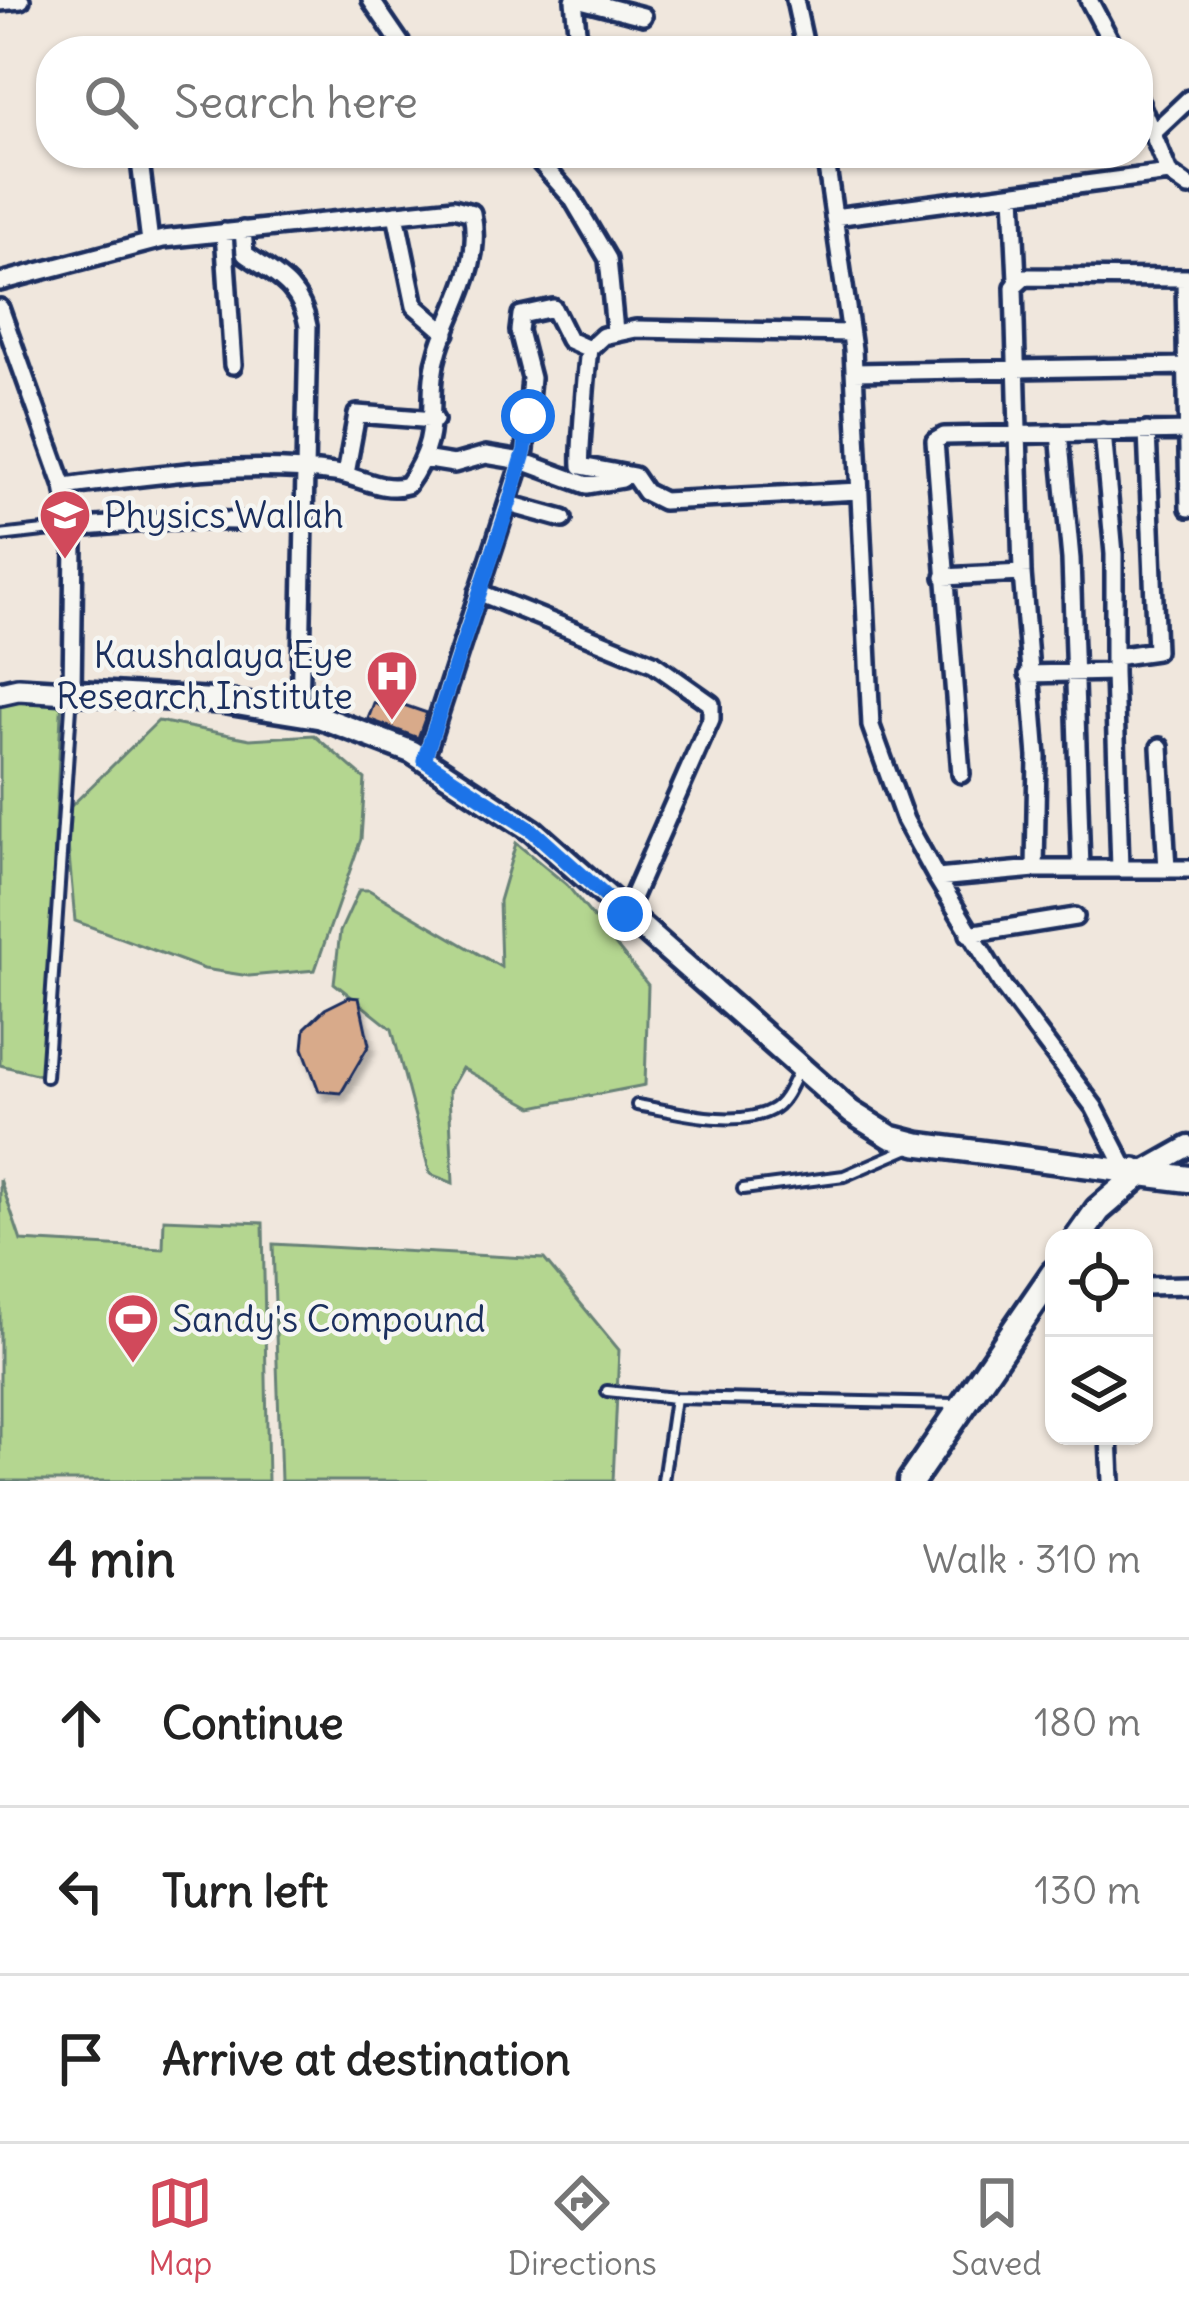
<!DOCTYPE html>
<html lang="en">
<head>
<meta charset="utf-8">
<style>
  :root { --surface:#fff; --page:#f6f6f6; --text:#222; --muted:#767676; --line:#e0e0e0; --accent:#d1495b }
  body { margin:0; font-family:Delius,sans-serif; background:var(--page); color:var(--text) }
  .controls { position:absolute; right:36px; bottom:36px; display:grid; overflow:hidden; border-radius:24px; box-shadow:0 3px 9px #0004 }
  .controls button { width:108px; height:108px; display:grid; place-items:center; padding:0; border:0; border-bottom:3px solid var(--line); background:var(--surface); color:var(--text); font:60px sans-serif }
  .stop { position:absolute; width:36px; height:36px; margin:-27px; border:9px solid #1a73e8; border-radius:50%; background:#fff }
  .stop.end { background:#1a73e8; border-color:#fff; box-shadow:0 3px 12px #0008 }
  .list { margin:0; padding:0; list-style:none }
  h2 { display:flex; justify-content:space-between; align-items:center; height:156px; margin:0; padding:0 48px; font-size:51px }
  h2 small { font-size:39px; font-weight:400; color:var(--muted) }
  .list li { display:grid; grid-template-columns:78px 1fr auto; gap:36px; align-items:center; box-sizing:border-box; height:168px; padding:0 48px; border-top:3px solid var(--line) }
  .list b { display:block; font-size:45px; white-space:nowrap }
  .list em { font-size:39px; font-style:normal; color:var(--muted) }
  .icon { flex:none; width:66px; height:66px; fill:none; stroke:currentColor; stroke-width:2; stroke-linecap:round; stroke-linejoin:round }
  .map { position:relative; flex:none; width:1189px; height:1481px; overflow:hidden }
  .search { position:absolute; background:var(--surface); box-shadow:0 3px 9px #0004; left:36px; right:36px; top:36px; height:132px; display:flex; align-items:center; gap:30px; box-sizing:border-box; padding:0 42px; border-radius:48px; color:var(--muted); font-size:45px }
  .sheet { height:660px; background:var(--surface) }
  nav { display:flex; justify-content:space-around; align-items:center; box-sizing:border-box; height:168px; border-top:3px solid var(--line); background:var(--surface); font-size:33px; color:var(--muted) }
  nav a { display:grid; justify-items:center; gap:6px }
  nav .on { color:var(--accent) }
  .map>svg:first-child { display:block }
  .green { fill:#b4d690; stroke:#688277; stroke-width:3 }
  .building { fill:#d8aa8a; stroke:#1b2f5e; stroke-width:3; filter:url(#shadow) }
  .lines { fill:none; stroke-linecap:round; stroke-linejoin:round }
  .service-casing { stroke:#1b2f5e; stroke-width:16 }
  .minor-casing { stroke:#1b2f5e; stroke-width:24 }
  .tertiary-casing { stroke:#1b2f5e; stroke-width:27 }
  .secondary-casing { stroke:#1b2f5e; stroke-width:30 }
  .primary-casing { stroke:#1b2f5e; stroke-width:33 }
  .service { stroke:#f6f6f2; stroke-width:8 }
  .minor { stroke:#f6f6f2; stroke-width:15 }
  .tertiary { stroke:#f6f6f2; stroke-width:18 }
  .secondary { stroke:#f6f6f2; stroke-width:21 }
  .primary { stroke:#f6f6f2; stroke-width:24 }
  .route { stroke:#1a73e8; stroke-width:15 }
  .labels { text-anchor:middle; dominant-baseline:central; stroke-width:9; stroke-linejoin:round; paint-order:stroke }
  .poi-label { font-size:36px; fill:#1b2f5e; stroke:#f6f6f2; text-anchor:start }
</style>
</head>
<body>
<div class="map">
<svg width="1189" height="1481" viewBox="0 0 1189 1481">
  <defs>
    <filter id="shadow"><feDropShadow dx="4.5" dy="8" stdDeviation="3" flood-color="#0004"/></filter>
  </defs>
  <rect width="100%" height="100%" fill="#f0e7dd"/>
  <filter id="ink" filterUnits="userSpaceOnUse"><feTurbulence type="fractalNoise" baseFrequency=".00833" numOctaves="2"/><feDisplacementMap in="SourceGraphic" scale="24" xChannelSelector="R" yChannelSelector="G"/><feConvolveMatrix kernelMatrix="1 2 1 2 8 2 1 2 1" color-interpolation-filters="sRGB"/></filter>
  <g filter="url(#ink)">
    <path class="green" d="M0 693H62L44 1076 0 1065Z
      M158 721 250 739 314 735 365 779 361 839 315 970 249 976 204 969 75 921 65 812Z
      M516 843 567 885 648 985 645 1085 533 1107 462 1068 449 1091 453 1183 430 1174 392 1029 334 983 340 932 359 890H369L501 967 499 901Z
      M0 1179 21 1241 163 1249 164 1219 263 1223 268 1481H0Z
      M273 1244 544 1259 619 1350 613 1481H281Z"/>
    <path class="building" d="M374 703 395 711 398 703 427 713 418 738 368 719Z
      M349 997 359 998 369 1045 341 1093 319 1091 303 1048 305 1028 325 1009Z"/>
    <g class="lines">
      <g class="service-casing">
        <path id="service" d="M0 536 70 528
          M46 1077 72 692
          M637 1105C673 1111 736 1129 771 1110 785 1103 791 1085 798 1071
          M743 1189 844 1176 909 1148
          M607 1391 675 1398
          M663 1481 675 1398 955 1404"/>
      </g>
      <g class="minor-casing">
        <path id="minor" d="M371 0 406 51
          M574 0 579 51
          M581 0 643 16
          M795 0 806 51
          M1089 0 1116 51
          M0 2 21 0
          M1138 98 1169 173 1189 187
          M1153 133 1189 99
          M139 153 150 242
          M532 153 572 198 608 259 615 331
          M825 153 853 349 871 726 905 820 937 878 1003 986 1094 1107 1127 1171 1135 1167
          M1013 194 1017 280
          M396 214 415 306 446 333
          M834 217 1169 173
          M243 230 245 254C275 275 301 285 308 326L300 714
          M224 232 233 365
          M1185 278 1189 508
          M0 282 163 239 454 208 472 213C483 265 453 304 439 349 422 402 447 430 407 485 383 493 359 476 335 473 242 461 156 475 64 487
          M0 308 64 487 74 542 72 691
          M850 333 636 329 603 336 589 349C587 364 579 459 581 466L634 476 645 492 663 501 859 491
          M854 372 1189 366
          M1059 433 1071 559 1081 869
          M423 459 454 464 486 455 522 461 587 485 622 479
          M346 474 357 414 435 420
          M509 504 563 519
          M72 528 171 520 237 521
          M944 577 1022 573
          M478 592 653 663 711 704V719L625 914
          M1114 657 1156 651 1147 431
          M1114 672 1120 869
          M1028 674 1114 672V554L1103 432
          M1160 747 1167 869
          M424 760 525 450 531 378 519 331 521 315 553 308 569 340 589 349
          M961 774 935 441 944 436 1189 431
          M1035 869 1037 757 1022 573 1014 287 1025 277 1189 278
          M937 878 1035 869H1189
          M969 934 1075 917
          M1144 1286 1189 1285
          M1109 1436 1111 1481"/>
      </g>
      <g class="tertiary-casing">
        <path id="tertiary" d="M1141 1173 1189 1146"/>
      </g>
      <g class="secondary-casing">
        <path id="secondary" d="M0 693 18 689 221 701 320 717 412 752 533 831 851 1112 891 1137 918 1144 1141 1173"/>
      </g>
      <g class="primary-casing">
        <path id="primary" d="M1078 1238 1098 1210 1141 1173 1189 1179
          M911 1481 1054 1273"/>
      </g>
      <use href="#service" class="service"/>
      <use href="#minor" class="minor"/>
      <use href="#tertiary" class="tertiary"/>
      <use href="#secondary" class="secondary"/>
      <use href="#primary" class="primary"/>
    </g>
  </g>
  <g class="lines" filter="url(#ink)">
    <path class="route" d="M528 416 525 450 509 504 424 760 533 831 625 914"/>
  </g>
  <defs>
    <g id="university-pin" transform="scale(2.7)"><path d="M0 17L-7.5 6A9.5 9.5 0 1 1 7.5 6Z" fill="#d1495b" stroke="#f6f6f2"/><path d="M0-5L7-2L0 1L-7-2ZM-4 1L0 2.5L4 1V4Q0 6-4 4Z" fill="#fff"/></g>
    <g id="hospital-pin" transform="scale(2.7)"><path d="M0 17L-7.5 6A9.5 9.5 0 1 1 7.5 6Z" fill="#d1495b" stroke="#f6f6f2"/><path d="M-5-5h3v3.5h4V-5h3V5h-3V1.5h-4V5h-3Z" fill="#fff"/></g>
    <g id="stadium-pin" transform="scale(2.7)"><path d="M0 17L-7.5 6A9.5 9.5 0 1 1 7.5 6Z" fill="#d1495b" stroke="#f6f6f2"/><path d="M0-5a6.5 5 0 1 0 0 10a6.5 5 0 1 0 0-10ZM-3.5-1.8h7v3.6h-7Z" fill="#fff"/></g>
  </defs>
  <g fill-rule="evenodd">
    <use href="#university-pin" x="65" y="515"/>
    <use href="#hospital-pin" x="392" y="676"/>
    <use href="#stadium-pin" x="133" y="1319"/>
  </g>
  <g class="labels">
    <g class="poi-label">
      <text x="104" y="515">Physics Wallah</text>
      <text x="353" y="655" text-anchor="end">Kaushalaya Eye<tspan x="353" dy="41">Research Institute</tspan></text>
      <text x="172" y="1319">Sandy's Compound</text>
    </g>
  </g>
</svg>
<div class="controls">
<button><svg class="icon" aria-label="locate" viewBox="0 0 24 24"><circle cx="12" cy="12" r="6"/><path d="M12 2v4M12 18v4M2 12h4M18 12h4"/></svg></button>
<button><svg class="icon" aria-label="layers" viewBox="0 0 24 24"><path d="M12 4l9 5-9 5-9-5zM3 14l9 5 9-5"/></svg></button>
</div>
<div class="stop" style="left:528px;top:416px"></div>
<div class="stop end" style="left:625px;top:914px"></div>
<div class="search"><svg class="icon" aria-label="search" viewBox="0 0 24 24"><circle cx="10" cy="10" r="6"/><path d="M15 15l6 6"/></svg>Search here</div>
</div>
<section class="sheet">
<h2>4 min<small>Walk · 310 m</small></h2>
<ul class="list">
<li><svg class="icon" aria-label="ahead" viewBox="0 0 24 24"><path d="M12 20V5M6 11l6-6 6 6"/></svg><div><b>Continue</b></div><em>180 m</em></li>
<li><svg class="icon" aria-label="left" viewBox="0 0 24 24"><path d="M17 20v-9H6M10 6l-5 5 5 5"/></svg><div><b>Turn left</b></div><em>130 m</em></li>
<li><svg class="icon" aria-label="arrive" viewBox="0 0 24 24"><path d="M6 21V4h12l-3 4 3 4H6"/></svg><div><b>Arrive at destination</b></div></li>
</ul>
</section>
<nav>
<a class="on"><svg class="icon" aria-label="map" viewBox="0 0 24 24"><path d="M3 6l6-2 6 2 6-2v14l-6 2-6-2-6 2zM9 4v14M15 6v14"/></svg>Map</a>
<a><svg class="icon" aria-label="directions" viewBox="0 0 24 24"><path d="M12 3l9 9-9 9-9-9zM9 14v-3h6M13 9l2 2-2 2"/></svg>Directions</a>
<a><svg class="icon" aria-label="saved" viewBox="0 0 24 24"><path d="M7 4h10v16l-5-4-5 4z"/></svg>Saved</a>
</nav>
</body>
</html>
